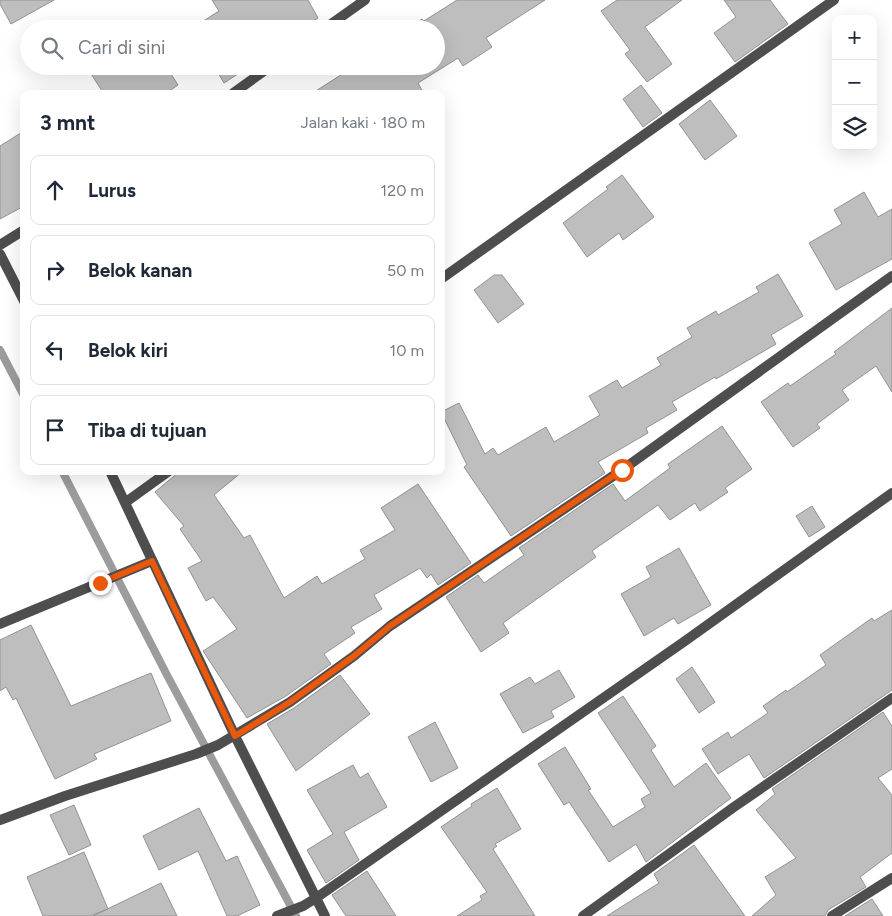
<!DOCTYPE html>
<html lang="id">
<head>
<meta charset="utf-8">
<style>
  :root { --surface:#fff; --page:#f2f2f3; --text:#1f2937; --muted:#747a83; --line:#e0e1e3 }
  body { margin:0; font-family:Figtree,sans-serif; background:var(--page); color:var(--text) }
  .controls { position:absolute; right:15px; top:15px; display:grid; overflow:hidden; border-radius:10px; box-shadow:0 5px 20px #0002 }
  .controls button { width:45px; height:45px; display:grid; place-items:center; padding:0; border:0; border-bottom:1px solid var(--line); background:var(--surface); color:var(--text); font:25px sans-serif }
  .stop { position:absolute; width:15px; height:15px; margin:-11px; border:4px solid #ea580c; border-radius:50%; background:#fff }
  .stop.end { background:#ea580c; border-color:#fff; box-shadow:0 1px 5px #0008 }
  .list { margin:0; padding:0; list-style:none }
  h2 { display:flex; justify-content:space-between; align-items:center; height:65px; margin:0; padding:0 20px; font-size:21px }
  h2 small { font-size:16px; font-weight:400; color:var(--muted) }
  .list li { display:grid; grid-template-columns:32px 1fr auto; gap:15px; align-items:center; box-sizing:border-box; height:70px; margin:0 10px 10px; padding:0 10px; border:1px solid var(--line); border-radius:10px }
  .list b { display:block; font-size:19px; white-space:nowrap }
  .list em { font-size:16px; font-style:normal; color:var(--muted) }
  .icon { flex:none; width:28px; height:28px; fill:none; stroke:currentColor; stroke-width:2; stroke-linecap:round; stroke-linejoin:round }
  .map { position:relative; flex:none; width:892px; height:916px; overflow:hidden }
  .search { position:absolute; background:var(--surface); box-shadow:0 5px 20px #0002; left:20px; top:20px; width:425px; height:55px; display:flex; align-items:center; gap:12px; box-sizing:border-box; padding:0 18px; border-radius:28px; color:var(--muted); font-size:19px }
  .panel { position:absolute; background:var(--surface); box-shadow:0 5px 20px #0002; left:20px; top:90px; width:425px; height:385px; border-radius:10px }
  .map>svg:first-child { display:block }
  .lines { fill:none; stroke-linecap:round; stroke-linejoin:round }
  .stream { stroke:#9c9c9c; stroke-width:8 }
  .building { fill:#bebebe; stroke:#929292 }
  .street { stroke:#4e4e4e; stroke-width:10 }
  .route { stroke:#ea580c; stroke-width:6 }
</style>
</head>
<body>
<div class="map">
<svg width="892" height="916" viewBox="0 0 892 916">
  <rect width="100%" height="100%" fill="#fff"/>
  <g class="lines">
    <path class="stream" d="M0 350 24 396
      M62 471 168 677 296 916"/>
  </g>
  <path class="building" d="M0 0H54L11 24 0 4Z
    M212 0H308L318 18 301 29H191L219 11Z
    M457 0H545L486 38 492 47 463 66 458 58 418 83 424 94H311L355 66H436V29H406L422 19 424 21Z
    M617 0H682L645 27 672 64 647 82 625 54 630 50 601 11Z
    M724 0H770L788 24 735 62 714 33 736 17Z
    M86 66H166L178 85 165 94H104Z
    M214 66H246L247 68 224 83Z
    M641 85 662 113 643 127 623 99Z
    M710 100 737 136 705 160 679 124Z
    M24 131V206L0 219V146Z
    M622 175 654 217 623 240 619 233 587 257 563 223 608 189 606 187Z
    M864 192 878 217 892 209V259L836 290 809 243 842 224 834 210Z
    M778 274 803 316 771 335 776 344 716 379 715 377 672 402 677 410 646 428 648 433 598 462 605 473 511 536 464 467 467 465 441 412 459 403 485 454 493 448 498 455 546 427 554 442 600 415 589 396 617 380 622 388 661 365 657 358 692 337 687 328 716 311 718 315 759 292 756 287Z
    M494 275H502L524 304 498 323 474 290Z
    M892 308V392L876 366 842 390 849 400 817 424 820 428 793 447 761 402 788 383 790 386 836 354 834 352Z
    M722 426 752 469 725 488 728 492 700 511 695 503 670 520 658 505 592 551 596 557 503 623 509 633 481 652 446 597 478 575 484 583 524 555 519 548 613 484 625 501 670 468 668 464Z
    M180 471H243L214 495 244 538 250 535 284 598 317 576 322 584 365 559 360 550 395 530 381 508 418 484 471 563 438 585 431 574 427 578 420 568 374 595 382 609 351 627 355 633 324 654 331 664 286 696 247 718 203 651 237 629 213 597 206 601 188 568 202 561 180 529 184 526 155 492Z
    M812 506 825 527 809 537 796 516Z
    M679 548 711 605 678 624 674 618 644 636 621 594 651 577 646 567Z
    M892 610V690L764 778 749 754 718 774 702 749 728 732 731 738 768 713 763 706 786 690 787 692 826 665 820 655 872 618 874 621Z
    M31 625 71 706 151 673 171 721 94 754 97 759 55 779 16 698 13 700 6 687 0 691V640Z
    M692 667 715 702 699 713 676 679Z
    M559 670 575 697 551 711 554 717 523 733 500 694 530 677 535 684Z
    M340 675 370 714 296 771 267 724 294 708Z
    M623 696 656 746 651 750 674 787 706 763 731 798 646 862 636 844 609 862 569 802 564 805 538 764 565 747 591 789 588 790 613 827 645 807 641 799 651 793 598 713Z
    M883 712 892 726V769L878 778 892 795V853L860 877 866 887 828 910 825 916H752L776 895 765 877 796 858 756 810 775 794 772 789Z
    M435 722 458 768 431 782 408 737Z
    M353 765 360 778 368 773 387 807 344 832 359 860 326 883 307 850 333 834 307 790Z
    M497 788 521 829 495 844 497 846 493 849 535 916H457L482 900 480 896 487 892 441 827 472 806 471 804Z
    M74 805 91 845 69 855 50 815Z
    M199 808 226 861 237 856 260 905 237 916H227L198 851 159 870 143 836Z
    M694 845 745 916H607L659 883 654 874Z
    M84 852 108 909 90 916H43L27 877Z
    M367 871 396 916H346L332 895Z
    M161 883 177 916H93Z
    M872 899 883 916H845Z"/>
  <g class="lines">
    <path class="street" d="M324 29 365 0
      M232 94 271 66
      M0 245 24 230
      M0 254 24 301
      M441 279 834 0
      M110 471 235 736 325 916
      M126 502 169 471
      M0 624 152 561
      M0 820 65 796 196 754 218 745 290 702 354 656 390 626 622 470 892 276
      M277 916 303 906 316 898 685 641 892 493
      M583 916 734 807 892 698
      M832 916 892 878"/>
  </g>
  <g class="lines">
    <path class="route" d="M100 583 152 561 235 736 290 702 354 656 390 626 622 470"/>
  </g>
</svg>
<div class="controls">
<button>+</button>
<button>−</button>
<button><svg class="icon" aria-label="layers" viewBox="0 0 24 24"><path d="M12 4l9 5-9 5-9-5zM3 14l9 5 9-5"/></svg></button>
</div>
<div class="stop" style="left:622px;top:470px"></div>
<div class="stop end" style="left:100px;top:583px"></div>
<div class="search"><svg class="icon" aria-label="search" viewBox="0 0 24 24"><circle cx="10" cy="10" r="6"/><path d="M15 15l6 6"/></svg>Cari di sini</div>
<section class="panel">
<h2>3 mnt<small>Jalan kaki · 180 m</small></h2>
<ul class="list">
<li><svg class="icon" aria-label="ahead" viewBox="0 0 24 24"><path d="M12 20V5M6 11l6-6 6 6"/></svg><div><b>Lurus</b></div><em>120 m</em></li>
<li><svg class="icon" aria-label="right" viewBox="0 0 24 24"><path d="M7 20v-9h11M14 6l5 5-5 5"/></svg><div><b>Belok kanan</b></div><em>50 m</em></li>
<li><svg class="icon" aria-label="left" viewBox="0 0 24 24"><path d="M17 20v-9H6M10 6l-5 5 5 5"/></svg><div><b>Belok kiri</b></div><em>10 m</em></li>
<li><svg class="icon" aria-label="arrive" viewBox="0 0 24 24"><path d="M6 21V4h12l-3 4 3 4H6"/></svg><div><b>Tiba di tujuan</b></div></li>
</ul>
</section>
</div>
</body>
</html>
